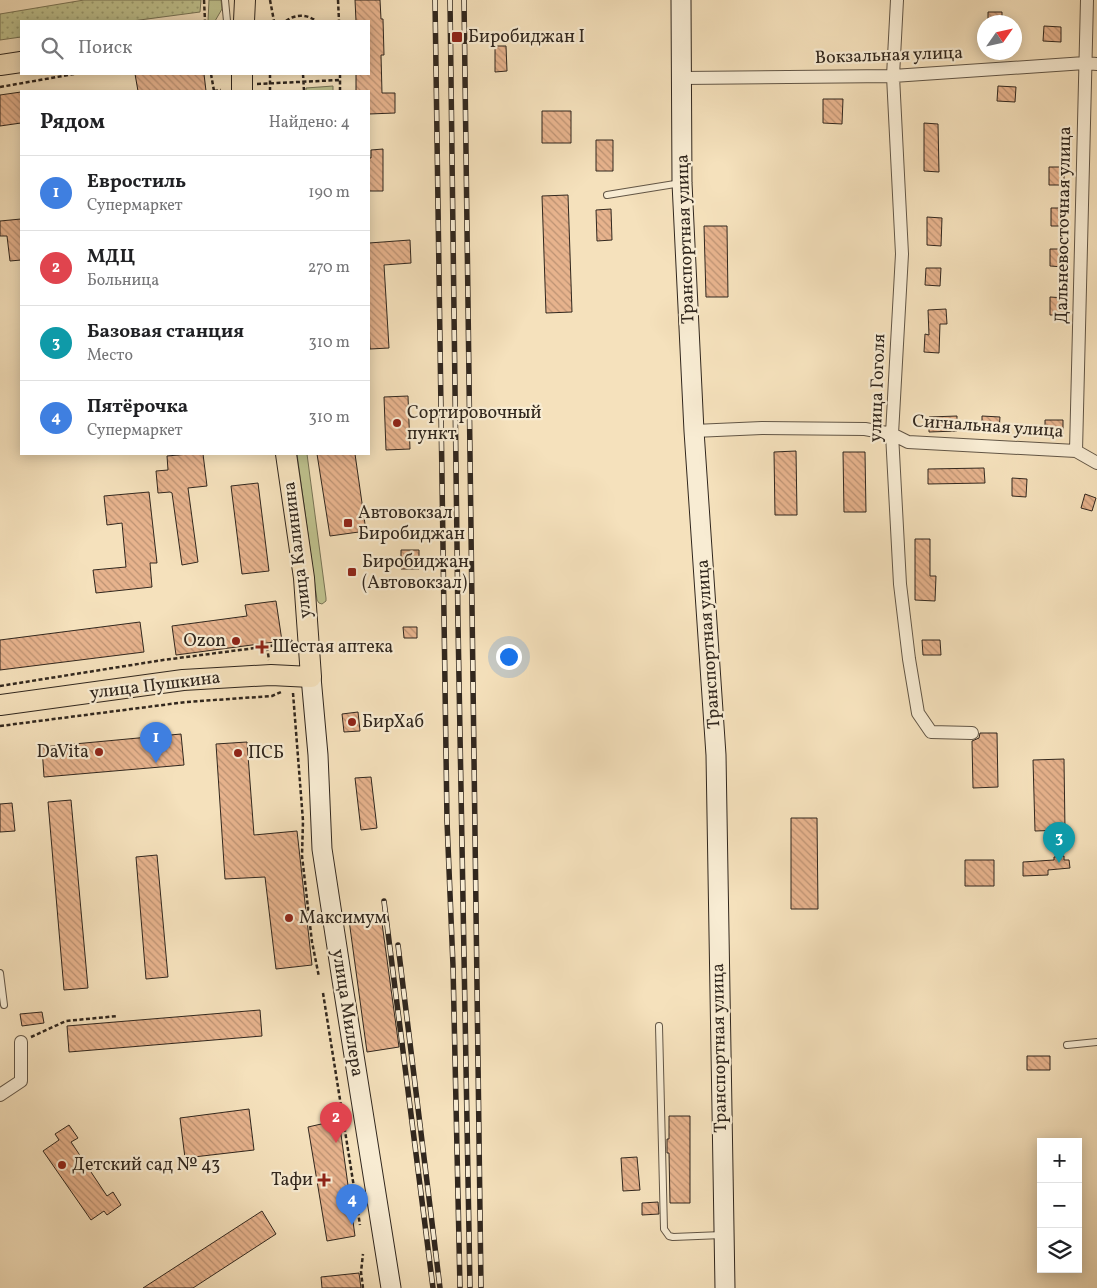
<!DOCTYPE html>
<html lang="ru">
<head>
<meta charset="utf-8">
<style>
  :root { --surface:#fff; --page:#f6f6f6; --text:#202124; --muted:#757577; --line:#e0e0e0; --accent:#0f766e }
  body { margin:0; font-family:Vollkorn,serif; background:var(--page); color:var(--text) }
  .controls { position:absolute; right:15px; bottom:15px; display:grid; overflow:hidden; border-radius:0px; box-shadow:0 2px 12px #0003 }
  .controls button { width:45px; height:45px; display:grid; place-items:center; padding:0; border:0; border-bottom:1px solid var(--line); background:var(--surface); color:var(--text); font:25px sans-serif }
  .compass { position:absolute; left:977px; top:15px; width:45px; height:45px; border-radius:50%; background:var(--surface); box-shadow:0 2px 12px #0003; rotate:56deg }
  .you { position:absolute; left:508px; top:656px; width:18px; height:18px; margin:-12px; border:4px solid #fff; border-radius:50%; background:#1a73e8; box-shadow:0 0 0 8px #1a73e833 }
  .badge { display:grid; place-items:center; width:32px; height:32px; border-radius:50%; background:var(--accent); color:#fff; font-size:16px; font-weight:700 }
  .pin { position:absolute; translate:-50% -41px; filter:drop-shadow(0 1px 2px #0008) }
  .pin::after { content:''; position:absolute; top:26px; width:18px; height:15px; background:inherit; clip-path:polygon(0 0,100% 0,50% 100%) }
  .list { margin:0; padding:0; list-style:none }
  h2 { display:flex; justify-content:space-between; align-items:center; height:65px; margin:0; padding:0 20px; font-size:21px }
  h2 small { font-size:16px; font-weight:400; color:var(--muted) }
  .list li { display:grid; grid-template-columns:32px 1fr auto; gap:15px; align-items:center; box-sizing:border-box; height:75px; padding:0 20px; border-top:1px solid var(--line) }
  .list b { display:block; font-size:19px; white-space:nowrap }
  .list p { margin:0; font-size:16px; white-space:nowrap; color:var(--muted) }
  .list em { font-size:16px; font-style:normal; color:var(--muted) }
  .icon { flex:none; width:28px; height:28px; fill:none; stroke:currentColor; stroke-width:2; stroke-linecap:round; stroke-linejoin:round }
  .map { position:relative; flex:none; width:1097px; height:1288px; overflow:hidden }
  .search { position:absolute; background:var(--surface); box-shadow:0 2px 12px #0003; left:20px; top:20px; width:350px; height:55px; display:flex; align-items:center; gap:12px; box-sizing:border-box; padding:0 18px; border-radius:0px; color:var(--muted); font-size:19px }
  .panel { position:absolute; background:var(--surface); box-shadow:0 2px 12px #0003; left:20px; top:90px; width:350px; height:365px; border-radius:0px }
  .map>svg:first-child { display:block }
  .green { fill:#bfc28e; stroke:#787456 }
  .park { fill:url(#park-dots); stroke:#787456 }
  .building { fill:url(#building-back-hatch); stroke:#31271e }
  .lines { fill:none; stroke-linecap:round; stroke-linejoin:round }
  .lane-casing { stroke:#625646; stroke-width:8 }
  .street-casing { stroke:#625646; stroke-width:14 }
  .secondary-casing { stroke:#31271e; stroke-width:21 }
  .primary-casing { stroke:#31271e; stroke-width:22 }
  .path { stroke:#31271e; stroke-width:2.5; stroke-dasharray:4 2.5; stroke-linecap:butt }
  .lane { stroke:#f8ecd3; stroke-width:6 }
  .street { stroke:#f8ecd3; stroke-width:12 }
  .secondary { stroke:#f8ecd3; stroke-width:19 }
  .primary { stroke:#f5e1bc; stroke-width:20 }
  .rail-casing { stroke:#31271e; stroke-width:5.5 }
  .rail { stroke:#f8ecd3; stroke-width:4; stroke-dasharray:11; stroke-linecap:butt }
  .poi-dot { fill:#8f2418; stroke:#f8ecd3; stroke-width:2 }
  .labels { text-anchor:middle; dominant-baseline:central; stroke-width:4.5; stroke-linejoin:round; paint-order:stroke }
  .poi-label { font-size:18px; fill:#31271e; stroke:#f8ecd3; text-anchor:start }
  .street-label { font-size:18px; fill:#31271e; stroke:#f8ecd3 }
</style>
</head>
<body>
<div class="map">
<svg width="1097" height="1288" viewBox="0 0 1097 1288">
  <defs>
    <pattern id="park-dots" width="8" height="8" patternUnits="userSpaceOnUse" patternTransform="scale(1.25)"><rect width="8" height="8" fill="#bfc28e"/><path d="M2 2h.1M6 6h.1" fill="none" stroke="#9c9e73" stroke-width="1.8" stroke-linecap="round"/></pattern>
    <pattern id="building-back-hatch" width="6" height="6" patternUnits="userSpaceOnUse" patternTransform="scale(1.25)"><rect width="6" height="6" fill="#e7b38d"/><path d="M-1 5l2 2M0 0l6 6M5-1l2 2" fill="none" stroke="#bc9273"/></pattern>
  </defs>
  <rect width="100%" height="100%" fill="#f5e1bc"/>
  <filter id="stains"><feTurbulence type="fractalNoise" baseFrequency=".004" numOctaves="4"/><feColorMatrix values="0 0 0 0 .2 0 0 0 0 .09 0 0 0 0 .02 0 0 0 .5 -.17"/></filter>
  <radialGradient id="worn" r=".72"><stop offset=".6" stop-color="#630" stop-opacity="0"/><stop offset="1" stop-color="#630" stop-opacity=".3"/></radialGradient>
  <path class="green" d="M209 0H221L222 9 215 21H208Z
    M333 86V91H306V88Z
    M297 454H307L326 598V601L322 604 319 603 317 600Z"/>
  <path class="park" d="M84 0H201L200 12 132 21H21V37L0 40V14Z"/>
  <path class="building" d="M355 0H380L381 19H383L384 55H381L382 93H395V113L369 114V91H356V74H369V21H356Z
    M988 12H1002V22H988Z
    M1044 26 1061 27V42L1043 41Z
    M495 46H506L507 71 495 72Z
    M135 74H204L206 91H138Z
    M998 86 1016 87 1015 102 997 101Z
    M21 92V123L0 126V95Z
    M823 99H843L842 124 823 123Z
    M542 111H571V143H542Z
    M924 123 938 124 939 172 924 171Z
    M596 140H613V171H596Z
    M383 149V191H369V158H371V150Z
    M1049 167H1064V185H1049Z
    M568 195 572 312 546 313 542 196Z
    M1051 208H1066V226H1051Z
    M611 209 612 240 597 241 596 210Z
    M927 217 942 218 941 246 927 245Z
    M21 219V260L10 261 7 236H0V221Z
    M704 226H727L728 297H706Z
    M410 240 411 263 384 265 389 348 370 349 369 320V243Z
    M1050 249H1065L1064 267 1050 266Z
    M926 268H941L940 286 925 285Z
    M1050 297 1065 298V315H1050Z
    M946 309 947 324H940L939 353 924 352 925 334 929 335 928 310Z
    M408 396 410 449 386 450 384 397Z
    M957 416V431L929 432V417Z
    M982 416 1000 417 999 431 982 430Z
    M1045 420H1063V435H1045Z
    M796 451 797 515H775L774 452Z
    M843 452H865L866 512H844Z
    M189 454H203L207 486 188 488 198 562 182 565 172 493 170 492 158 493 156 471 168 470 167 456Z
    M317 454H355L366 531 330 536Z
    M984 468 985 483 928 484V469Z
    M1012 478 1027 479 1026 497 1012 496Z
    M258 483 269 571 242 574 231 486Z
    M149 492 157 563H150L152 587 96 593 93 570 126 567 122 523 107 525 104 496Z
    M1085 494 1096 498 1092 511 1081 508Z
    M915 539H930V576H936L935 601 915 600Z
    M401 550H419V569H401Z
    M276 601 282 641 176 655 172 626 247 616 245 605Z
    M140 622 144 652 0 670V640Z
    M403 627H417V638H404Z
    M922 640H940L941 655H923Z
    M358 712 360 731 344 732 342 714Z
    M980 733H997L998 787 973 788 972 741 979 738Z
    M181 734 184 765 44 777 42 747Z
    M247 742 254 835 297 831 312 965 276 969 265 877 225 879 216 744Z
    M1064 759 1065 830 1035 831 1033 760Z
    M371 777 377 828 361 830 355 778Z
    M71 800 88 988 64 990 48 802Z
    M12 803 15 831 0 832V804Z
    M791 818H817L818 909H791Z
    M157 855 168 977 146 979 136 857Z
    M1064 856V860H1069L1070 868 1048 870V875L1023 876V862L1054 860V857Z
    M965 860H994V886H965Z
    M381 916 399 1047 367 1052 349 920Z
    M260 1010 262 1036 69 1052 67 1026Z
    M42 1012 44 1023 22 1026 20 1014Z
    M1027 1056H1050V1070H1027Z
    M249 1109 254 1150 185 1158 180 1118Z
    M669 1116H690V1203H670L669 1153H667V1139H669Z
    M339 1120 355 1236 327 1241 308 1127Z
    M69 1125 78 1138 71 1142 107 1196 113 1192 121 1205 107 1215 104 1211 91 1220 43 1151 59 1140 55 1134Z
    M637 1157 640 1190 623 1191 621 1158Z
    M658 1202 659 1214 642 1215V1203Z
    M262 1211 276 1234 193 1288H143Z
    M359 1273 361 1288H322L321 1277Z"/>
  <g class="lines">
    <g class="lane-casing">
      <path id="lane" d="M225 0 227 21
        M607 195 681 183
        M0 973 4 1005
        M659 1026 664 1229 669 1236 673 1237 722 1235
        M1067 1045 1097 1042"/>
    </g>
    <g class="street-casing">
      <path id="street" d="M897 0 893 76 902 254 892 434 900 584 909 659 918 713 931 732 972 733
        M682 78 893 76 1085 63 1097 64
        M694 431 762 428 865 429 892 434 908 442 1076 451 1097 463
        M1076 451 1087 0
        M0 1095 21 1081V1042"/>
    </g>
    <g class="secondary-casing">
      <path id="secondary" d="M681 0 682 183 694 431 716 755 725 1288
        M311 677 318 755 322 849 342 980 391 1288"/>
    </g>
    <g class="primary-casing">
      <path id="primary" d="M244 21 245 0
        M0 65 21 62
        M242 91V74
        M0 705 183 680 271 675 311 677 304 578 286 454"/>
    </g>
    <path class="path" d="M204 0 205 21
      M270 0 274 21
      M338 0 339 21
      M286 21C295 14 307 14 316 21
      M211 74 214 91
      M303 74 304 91
      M340 74V91
      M257 84 340 80
      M0 87 74 74
      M214 91 221 90
      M270 91V74
      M267 647 269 660
      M0 686 163 660 286 644 293 640
      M293 693 303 821 302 856 312 942 319 977
      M0 726 186 702 272 696 281 692
      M323 993 360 1225
      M31 1037 66 1021 118 1016
      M363 1288 361 1272 363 1254"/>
    <use href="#lane" class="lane"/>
    <use href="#street" class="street"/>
    <use href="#secondary" class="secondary"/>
    <use href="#primary" class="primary"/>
    <g class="rail-casing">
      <path id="rail" d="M435 0 447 821 453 966 460 1288
        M450 0 458 623 470 1288
        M464 0 481 1288
        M384 901 433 1288
        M398 945 440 1288"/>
    </g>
    <use href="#rail" class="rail"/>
  </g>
  <g class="poi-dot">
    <rect x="451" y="31" width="12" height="12" rx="2.5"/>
    <circle cx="397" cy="423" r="5"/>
    <rect x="343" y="518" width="10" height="10" rx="2.5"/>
    <rect x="347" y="567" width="10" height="10" rx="2.5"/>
    <circle cx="236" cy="641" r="5"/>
    <path d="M259.5 639.5h5v5h5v5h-5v5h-5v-5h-5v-5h5z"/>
    <circle cx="352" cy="722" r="5"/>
    <circle cx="99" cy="752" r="5"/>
    <circle cx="238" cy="753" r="5"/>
    <circle cx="289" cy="918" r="5"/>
    <circle cx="62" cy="1165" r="5"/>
    <path d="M321.5 1172.5h5v5h5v5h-5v5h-5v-5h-5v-5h5z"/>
  </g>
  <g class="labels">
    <g class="poi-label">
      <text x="468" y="37">Биробиджан I</text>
      <text x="407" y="413">Сортировочный<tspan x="407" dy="21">пункт</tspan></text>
      <text x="358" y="513">Автовокзал<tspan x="358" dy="21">Биробиджан</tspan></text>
      <text x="362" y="562">Биробиджан<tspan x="362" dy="21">(Автовокзал)</tspan></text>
      <text x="226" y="641" text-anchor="end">Ozon</text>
      <text x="272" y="647">Шестая аптека</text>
      <text x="362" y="722">БирХаб</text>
      <text x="89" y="752" text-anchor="end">DaVita</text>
      <text x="248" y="753">ПСБ</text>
      <text x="299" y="918">Максимум</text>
      <text x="72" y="1165">Детский сад № 43</text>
      <text x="313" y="1180" text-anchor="end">Тафи</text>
    </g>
    <g class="street-label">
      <text transform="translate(889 56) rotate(-2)">Вокзальная улица</text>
      <text transform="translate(1064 225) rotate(-89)">Дальневосточная улица</text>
      <text transform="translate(686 239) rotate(-92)">Транспортная улица</text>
      <text transform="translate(878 388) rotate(-88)">улица Гоголя</text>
      <text transform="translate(988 427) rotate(4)">Сигнальная улица</text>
      <text transform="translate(298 550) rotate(-97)">улица Калинина</text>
      <text transform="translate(709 644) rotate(-94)">Транспортная улица</text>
      <text transform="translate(155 686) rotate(-7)">улица Пушкина</text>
      <text transform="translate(347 1013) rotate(81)">улица Миллера</text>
      <text transform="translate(720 1048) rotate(-91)">Транспортная улица</text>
    </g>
  </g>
  <rect width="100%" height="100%" filter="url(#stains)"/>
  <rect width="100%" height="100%" fill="url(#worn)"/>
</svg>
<div class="controls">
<button>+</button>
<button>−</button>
<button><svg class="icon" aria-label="layers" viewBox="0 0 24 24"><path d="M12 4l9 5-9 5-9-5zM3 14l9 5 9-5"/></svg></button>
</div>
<svg class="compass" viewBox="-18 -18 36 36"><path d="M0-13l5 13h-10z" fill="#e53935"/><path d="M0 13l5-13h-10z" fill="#757577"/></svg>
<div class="you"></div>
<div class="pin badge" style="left:156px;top:763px;background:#3f7fe0">1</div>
<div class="pin badge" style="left:336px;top:1143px;background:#e0444e">2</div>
<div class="pin badge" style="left:1059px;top:863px;background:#0f9aa8">3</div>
<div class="pin badge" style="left:352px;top:1225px;background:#3f7fe0">4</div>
<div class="search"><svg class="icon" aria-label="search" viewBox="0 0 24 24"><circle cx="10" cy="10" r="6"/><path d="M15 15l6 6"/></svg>Поиск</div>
<section class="panel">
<h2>Рядом<small>Найдено: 4</small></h2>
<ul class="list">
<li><span class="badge" style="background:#3f7fe0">1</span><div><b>Евростиль</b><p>Супермаркет</p></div><em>190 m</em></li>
<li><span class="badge" style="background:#e0444e">2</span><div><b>МДЦ</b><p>Больница</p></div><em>270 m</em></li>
<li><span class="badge" style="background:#0f9aa8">3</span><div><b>Базовая станция</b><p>Место</p></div><em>310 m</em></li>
<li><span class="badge" style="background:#3f7fe0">4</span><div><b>Пятёрочка</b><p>Супермаркет</p></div><em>310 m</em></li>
</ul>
</section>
</div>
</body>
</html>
